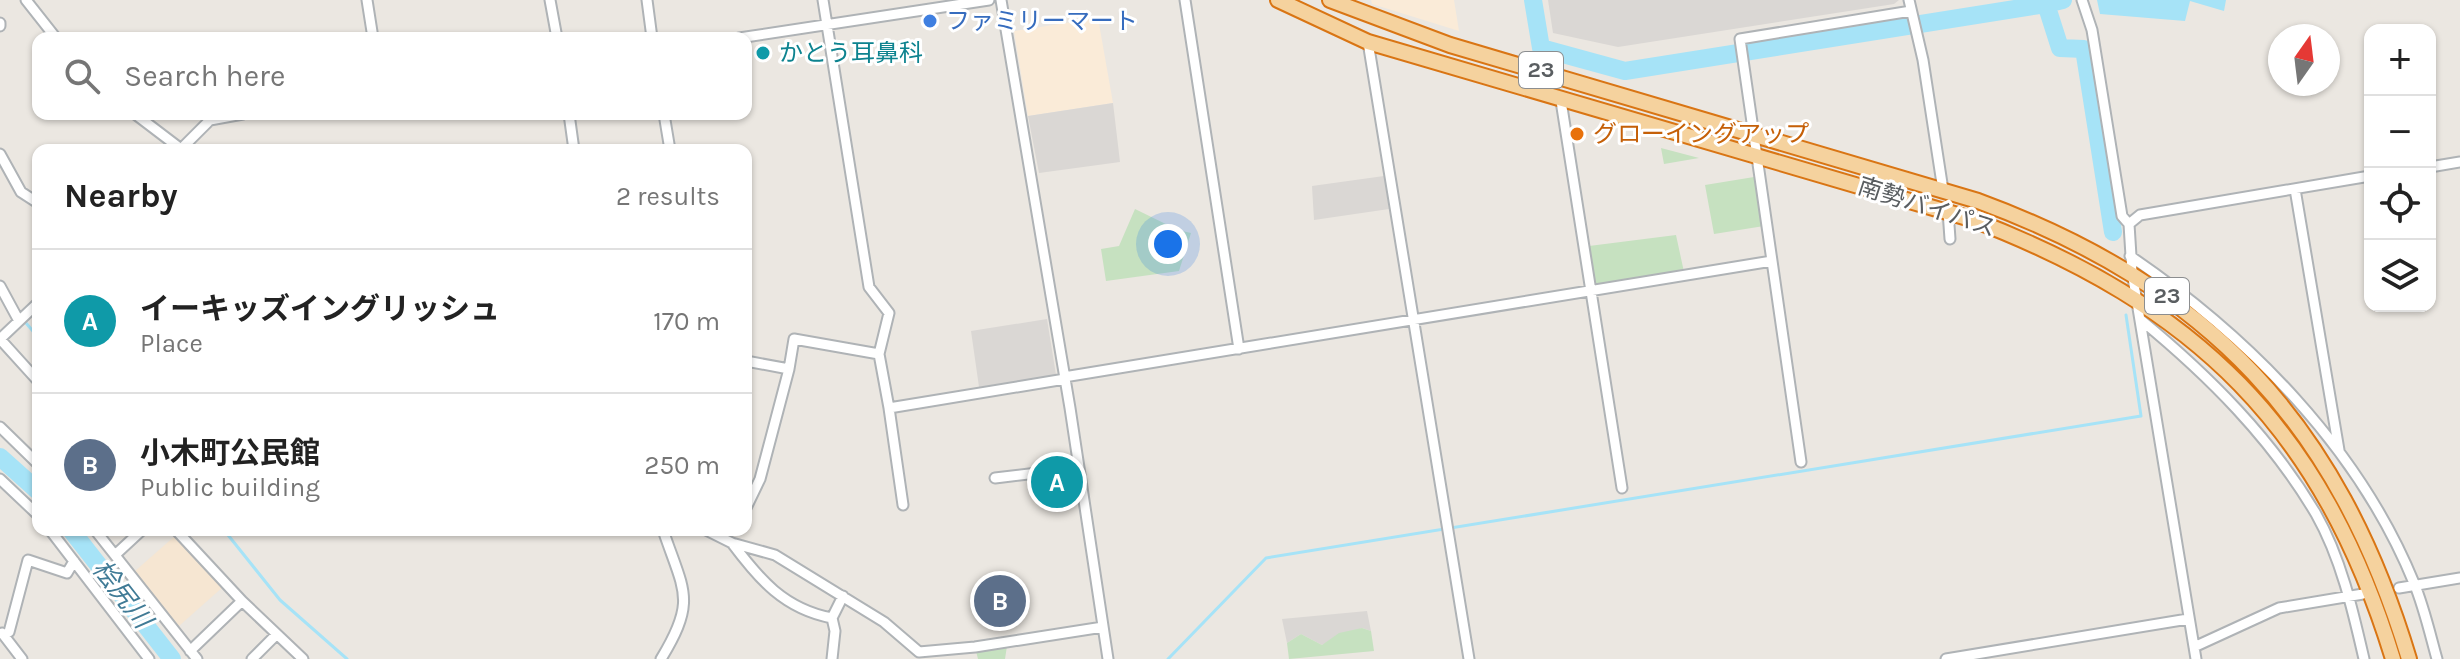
<!DOCTYPE html>
<html lang="en">
<head>
<meta charset="utf-8">
<style>
  :root { --surface:#fff; --page:#f2f2f2; --text:#222; --muted:#767676; --line:#e0e0e0; --accent:#0b8043 }
  body { margin:0; font-family:Karla,"Noto Sans JP",sans-serif; background:var(--page); color:var(--text) }
  .controls { position:absolute; right:24px; top:24px; display:grid; overflow:hidden; border-radius:16px; box-shadow:0 2px 6px #0004 }
  .controls button { width:72px; height:72px; display:grid; place-items:center; padding:0; border:0; border-bottom:2px solid var(--line); background:var(--surface); color:var(--text); font:40px sans-serif }
  .compass { position:absolute; left:2268px; top:24px; width:72px; height:72px; border-radius:50%; background:var(--surface); box-shadow:0 2px 6px #0004; rotate:14deg }
  .you { position:absolute; left:1168px; top:244px; width:28px; height:28px; margin:-20px; border:6px solid #fff; border-radius:50%; background:#1a73e8; box-shadow:0 0 0 12px #1a73e833 }
  .badge { display:grid; place-items:center; width:52px; height:52px; border-radius:50%; background:var(--accent); color:#fff; font-size:26px; font-weight:700 }
  .pin { position:absolute; translate:-50% -50%; border:4px solid #fff; box-shadow:0 2px 8px #0006 }
  .list { margin:0; padding:0; list-style:none }
  h2 { display:flex; justify-content:space-between; align-items:center; height:104px; margin:0; padding:0 32px; font-size:34px }
  h2 small { font-size:26px; font-weight:400; color:var(--muted) }
  .list li { display:grid; grid-template-columns:52px 1fr auto; gap:24px; align-items:center; box-sizing:border-box; height:144px; padding:0 32px; border-top:2px solid var(--line) }
  .list b { display:block; font-size:30px; white-space:nowrap }
  .list p { margin:0; font-size:26px; white-space:nowrap; color:var(--muted) }
  .list em { font-size:26px; font-style:normal; color:var(--muted) }
  .icon { flex:none; width:44px; height:44px; fill:none; stroke:currentColor; stroke-width:2; stroke-linecap:round; stroke-linejoin:round }
  .map { position:relative; flex:none; width:2460px; height:659px; overflow:hidden }
  .search { position:absolute; background:var(--surface); box-shadow:0 2px 6px #0004; left:32px; top:32px; width:720px; height:88px; display:flex; align-items:center; gap:20px; box-sizing:border-box; padding:0 28px; border-radius:16px; color:var(--muted); font-size:30px }
  .panel { position:absolute; background:var(--surface); box-shadow:0 2px 6px #0004; left:32px; top:144px; width:720px; height:392px; border-radius:16px }
  .map>svg:first-child { display:block }
  .commercial { fill:#faebd8 }
  .industrial { fill:#dad7d4 }
  .green { fill:#c6e1c0 }
  .sand { fill:#f6e6d2 }
  .water { fill:#a6e3f7 }
  .lines { fill:none; stroke-linecap:round; stroke-linejoin:round }
  .stream { stroke:#a6e3f7; stroke-width:3 }
  .river { stroke:#a6e3f7; stroke-width:18 }
  .minor-casing { stroke:#afb3b6; stroke-width:13 }
  .trunk-casing { stroke:#d97514; stroke-width:18 }
  .minor { stroke:#fff; stroke-width:9 }
  .trunk { stroke:#f5d29e; stroke-width:14 }
  .shop-dot { fill:#3f7fe0; stroke:#fff; stroke-width:3 }
  .culture-dot { fill:#0f9aa8; stroke:#fff; stroke-width:3 }
  .food-dot { fill:#e8710a; stroke:#fff; stroke-width:3 }
  .labels { text-anchor:middle; dominant-baseline:central; stroke-width:6; stroke-linejoin:round; paint-order:stroke }
  .shield { fill:#fff; stroke:#8c8e90; stroke-width:2 }
  .shield-label { font-size:22px; font-weight:bold; fill:#5a5e61 }
  .shop-label { font-size:24px; fill:#366cbe; stroke:#fff; text-anchor:start }
  .culture-label { font-size:24px; fill:#0d838f; stroke:#fff; text-anchor:start }
  .food-label { font-size:24px; fill:#c56008; stroke:#fff; text-anchor:start }
  .street-label { font-size:24px; fill:#5a5e61; stroke:#fff }
  .water-label { font-size:26px; font-style:italic; fill:#407b96; stroke:#fff }
</style>
</head>
<body>
<div class="map">
<svg width="2460" height="659" viewBox="0 0 2460 659">
  <rect width="100%" height="100%" fill="#ebe7e1"/>
  <path class="commercial" d="M1371 0H1454L1459 31 1372 4Z
    M1098 18 1113 103 1028 116 1014 31Z"/>
  <path class="industrial" d="M1548 0H1899L1894 4 1618 47 1553 33Z
    M1113 103 1120 162 1039 173 1028 116Z
    M1384 176 1389 209 1314 220 1312 186Z
    M1047 319 1056 375 979 387 971 331Z
    M1367 611 1371 631 1362 628 1322 645 1301 634 1287 643 1282 619Z"/>
  <path class="green" d="M1661 148 1699 158 1664 164Z
    M1754 177 1764 226 1714 234 1705 185Z
    M1135 209 1178 230 1191 233 1179 271 1106 281 1101 249 1119 246Z
    M1676 235 1684 272 1595 286 1589 246Z
    M1362 628 1371 631 1374 651 1289 659 1287 643 1301 634 1322 645 1339 633Z
    M1007 646 1005 659H978L976 651Z"/>
  <path class="sand" d="M176 535 224 586 179 626 134 572Z"/>
  <path class="water" d="M2097 0H2226L2224 11 2190 1 2185 21 2100 14Z"/>
  <g class="lines">
    <path class="stream" d="M26 323 38 337
      M224 530 280 600 347 659
      M1168 659 1266 558 2141 416 2126 315"/>
    <path class="river" d="M1533 0 1541 48 1625 71 2046 4
      M2063 0 2046 4 2060 48 2084 49 2113 232
      M0 457 38 491
      M71 530 172 659"/>
    <g class="minor-casing">
      <path id="minor" d="M26 0 56 38
        M367 0 373 38
        M550 0 557 38
        M647 0 652 38
        M823 0 869 287 889 313 879 354 889 408 1065 379
        M1001 0 1070 408 1108 659
        M1185 0 1239 349
        M1909 0 1923 60 1943 190
        M2082 0 2092 30 2122 216 2129 224 2132 272 2196 659
        M0 23V26
        M739 38 989 0
        M1368 42 1469 659
        M1561 101 1622 488
        M135 114 181 149
        M569 114 574 150
        M664 114 670 150
        M180 150 210 120 243 114
        M0 154 21 192 38 203
        M2430 167 2460 162
        M2295 189 2339 450
        M1948 211 1950 239
        M2129 224 2140 215 2370 176
        M2130 256C2249 337 2359 448 2414 583 2424 607 2430 634 2437 659
        M0 286 19 321
        M2141 320C2209 376 2271 438 2316 514 2341 558 2353 611 2364 659
        M0 339 38 381
        M0 339 38 303
        M746 361 789 369 794 339 879 354
        M1064 377 1772 261
        M889 408 903 505
        M0 427 38 464
        M1801 462 1740 39 1911 11
        M995 478 1079 468
        M0 479 38 515
        M746 508 760 479 789 369
        M50 530 149 659
        M95 530 197 659
        M176 530 242 601 190 651
        M706 530 732 543 775 555 884 622 919 652 975 647 1103 627
        M732 543C759 579 784 609 832 618
        M115 555 142 530
        M2399 588 2460 578
        M242 601 303 659
        M2 633 22 659
        M4 635 9 632 28 560 67 573 74 561
        M2194 647 2279 608 2363 594
        M252 659 276 635
        M661 659C697 600 684 592 663 530
        M832 659 835 631 832 618 843 596
        M1946 659 2188 619"/>
    </g>
    <g class="trunk-casing">
      <path id="trunk" d="M1278 0 1368 42 1971 219C2196 305 2322 427 2393 659
        M1330 0 1450 45 1978 201C2209 286 2338 423 2409 659"/>
    </g>
    <use href="#minor" class="minor"/>
    <use href="#trunk" class="trunk"/>
  </g>
  <circle class="shop-dot" cx="930" cy="21" r="8"/>
  <circle class="culture-dot" cx="763" cy="53" r="8"/>
  <circle class="food-dot" cx="1577" cy="134" r="8"/>
  <g class="labels">
    <g class="shield">
      <rect x="1519" y="52" width="44" height="36" rx="6"/>
      <rect x="2145" y="278" width="44" height="36" rx="6"/>
    </g>
    <g class="shield-label">
      <text x="1541" y="70">23</text>
      <text x="2167" y="296">23</text>
    </g>
    <g class="shop-label">
      <text x="946" y="21">ファミリーマート</text>
    </g>
    <g class="culture-label">
      <text x="779" y="53">かとう耳鼻科</text>
    </g>
    <g class="food-label">
      <text x="1593" y="134">グローイングアップ</text>
    </g>
    <g class="street-label">
      <text transform="translate(1927 207) rotate(18)">南勢バイパス</text>
    </g>
    <g class="water-label">
      <text transform="translate(122 594) rotate(52)">桧尻川</text>
    </g>
  </g>
</svg>
<div class="controls">
<button>+</button>
<button>−</button>
<button><svg class="icon" aria-label="locate" viewBox="0 0 24 24"><circle cx="12" cy="12" r="6"/><path d="M12 2v4M12 18v4M2 12h4M18 12h4"/></svg></button>
<button><svg class="icon" aria-label="layers" viewBox="0 0 24 24"><path d="M12 4l9 5-9 5-9-5zM3 14l9 5 9-5"/></svg></button>
</div>
<svg class="compass" viewBox="-18 -18 36 36"><path d="M0-13l5 13h-10z" fill="#e53935"/><path d="M0 13l5-13h-10z" fill="#767676"/></svg>
<div class="you"></div>
<div class="pin badge" style="left:1057px;top:482px;background:#0f9aa8">A</div>
<div class="pin badge" style="left:1000px;top:601px;background:#5c6f8a">B</div>
<div class="search"><svg class="icon" aria-label="search" viewBox="0 0 24 24"><circle cx="10" cy="10" r="6"/><path d="M15 15l6 6"/></svg>Search here</div>
<section class="panel">
<h2>Nearby<small>2 results</small></h2>
<ul class="list">
<li><span class="badge" style="background:#0f9aa8">A</span><div><b>イーキッズイングリッシュ</b><p>Place</p></div><em>170 m</em></li>
<li><span class="badge" style="background:#5c6f8a">B</span><div><b>小木町公民館</b><p>Public building</p></div><em>250 m</em></li>
</ul>
</section>
</div>
</body>
</html>
